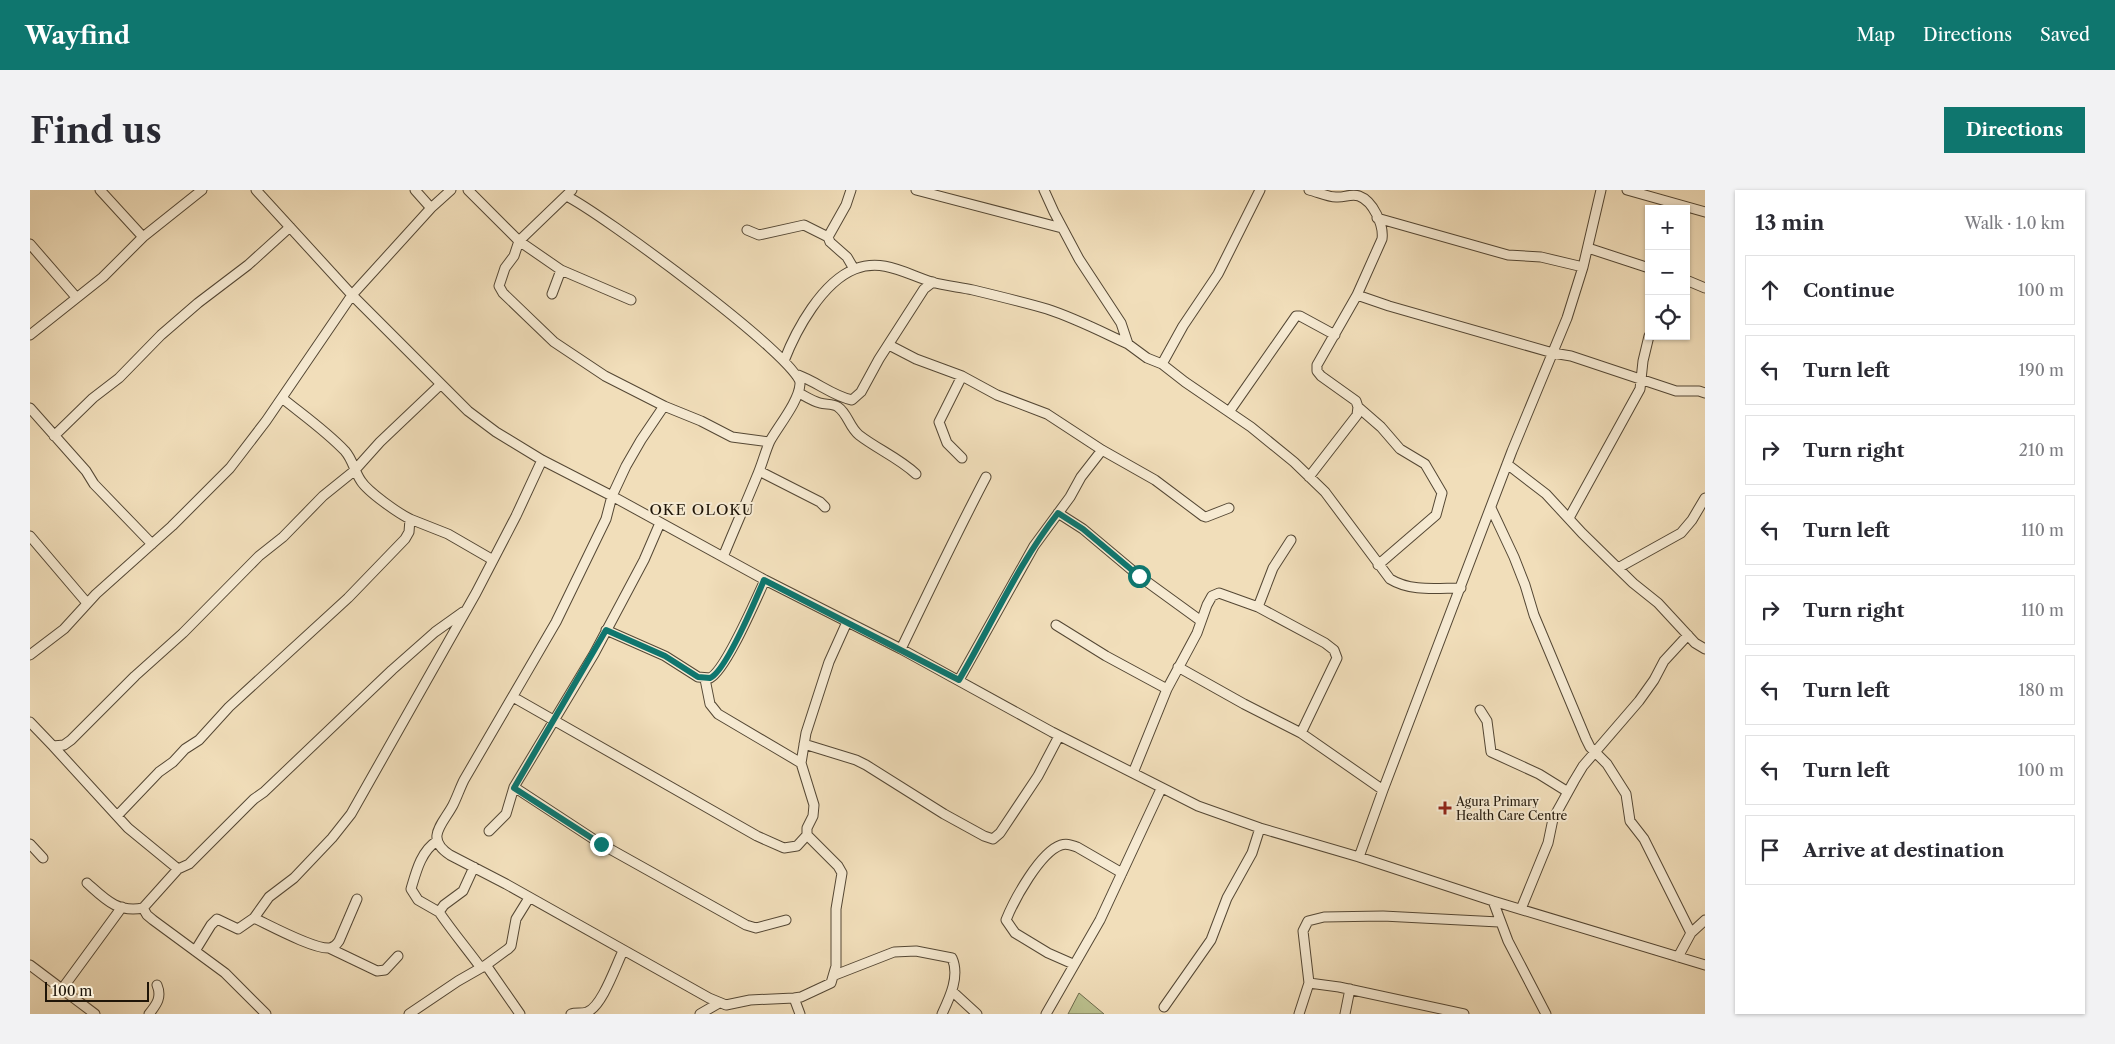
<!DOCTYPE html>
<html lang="en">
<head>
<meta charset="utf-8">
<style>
  :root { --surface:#fff; --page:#f2f2f3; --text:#2b2b33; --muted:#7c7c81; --line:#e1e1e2; --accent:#0f766e }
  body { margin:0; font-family:"Libre Caslon Text",serif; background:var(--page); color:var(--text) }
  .controls { position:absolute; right:15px; top:15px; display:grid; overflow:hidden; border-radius:0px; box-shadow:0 1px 4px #0004 }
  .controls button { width:45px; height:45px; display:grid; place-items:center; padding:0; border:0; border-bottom:1px solid var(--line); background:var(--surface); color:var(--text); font:25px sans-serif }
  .scale { position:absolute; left:15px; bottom:12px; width:104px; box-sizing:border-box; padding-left:5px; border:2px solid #1f1508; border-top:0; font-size:14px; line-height:18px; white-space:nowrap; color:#1f1508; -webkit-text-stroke:4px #f6ead2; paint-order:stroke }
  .stop { position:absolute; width:15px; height:15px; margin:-11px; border:4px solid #0f766e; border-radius:50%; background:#fff }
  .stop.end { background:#0f766e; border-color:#fff; box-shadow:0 1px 5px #0008 }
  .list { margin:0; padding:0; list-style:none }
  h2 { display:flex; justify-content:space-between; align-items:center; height:65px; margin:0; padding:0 20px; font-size:21px }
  h2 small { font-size:16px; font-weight:400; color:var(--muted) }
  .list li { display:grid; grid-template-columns:32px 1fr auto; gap:15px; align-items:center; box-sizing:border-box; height:70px; margin:0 10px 10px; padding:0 10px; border:1px solid var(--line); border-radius:0px }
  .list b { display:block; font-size:19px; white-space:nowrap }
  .list em { font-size:16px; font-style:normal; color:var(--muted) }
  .icon { flex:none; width:28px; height:28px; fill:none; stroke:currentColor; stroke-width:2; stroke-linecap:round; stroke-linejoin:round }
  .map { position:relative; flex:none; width:1675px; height:824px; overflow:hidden; border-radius:0px }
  header { display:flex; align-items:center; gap:30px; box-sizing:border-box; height:70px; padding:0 25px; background:var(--accent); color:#fff }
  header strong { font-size:24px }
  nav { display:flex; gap:28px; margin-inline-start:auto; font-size:18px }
  .intro { display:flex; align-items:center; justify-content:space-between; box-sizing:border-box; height:120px; padding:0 30px }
  h1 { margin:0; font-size:35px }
  .button { padding:12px 22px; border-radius:0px; background:var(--accent); color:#fff; font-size:18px; font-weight:700 }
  main { display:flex; gap:30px; padding:0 30px }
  aside { flex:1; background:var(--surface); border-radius:0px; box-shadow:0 1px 4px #0004 }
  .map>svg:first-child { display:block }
  .green { fill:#bbc18f; stroke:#6d6b4c }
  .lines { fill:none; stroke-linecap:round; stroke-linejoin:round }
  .minor-casing { stroke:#544734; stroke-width:11 }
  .minor { stroke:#f6ead2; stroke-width:9 }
  .route { stroke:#0f766e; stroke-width:6 }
  .poi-dot { fill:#8f2418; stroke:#f6ead2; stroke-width:2 }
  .labels { text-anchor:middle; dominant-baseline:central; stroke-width:4; stroke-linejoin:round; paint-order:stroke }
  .poi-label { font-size:12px; fill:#1f1508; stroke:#f6ead2; text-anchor:start }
  .quarter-label { font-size:15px; letter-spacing:1px; fill:#1f1508; stroke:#f6ead2 }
</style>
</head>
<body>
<header>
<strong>Wayfind</strong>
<nav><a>Map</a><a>Directions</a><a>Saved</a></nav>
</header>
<div class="intro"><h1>Find us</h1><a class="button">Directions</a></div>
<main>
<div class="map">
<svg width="1675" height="824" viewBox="0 0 1675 824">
  <rect width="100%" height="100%" fill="#f1deba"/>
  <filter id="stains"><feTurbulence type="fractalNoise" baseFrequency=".004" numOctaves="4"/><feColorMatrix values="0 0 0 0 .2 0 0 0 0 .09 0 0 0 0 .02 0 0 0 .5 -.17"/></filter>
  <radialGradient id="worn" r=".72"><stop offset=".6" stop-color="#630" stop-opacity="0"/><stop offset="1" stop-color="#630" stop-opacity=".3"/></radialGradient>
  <path class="green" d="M1049 803 1074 824H1038Z"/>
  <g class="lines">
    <g class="minor-casing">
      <path id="minor" d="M70 0 113 47
        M226 0 322 105 438 221 466 242 512 270 582 306 735 390 871 459 1022 542 1168 616 1230 638 1329 667 1463 711 1675 775
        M385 0 401 18
        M438 0 489 51 531 80 601 110
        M542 0 489 51 484 66 475 78 469 96 473 103 524 152 575 186 634 216 611 250 596 276 582 306 576 329 526 432 434 590C430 598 427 607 423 615 413 634 394 648 420 665L476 694 679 808 696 815 720 810 764 808 771 807 801 793 806 776V719L812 683 808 676 777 645
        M821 0 816 15 798 47 800 52 817 67 824 79
        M886 0 1032 38
        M1014 0 1024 22 1049 69 1091 133 1098 154 1117 168 1132 174 1155 192 1221 237 1264 272 1295 302 1360 389C1381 402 1407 398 1431 398
        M1279 0C1288 2 1297 7 1306 7 1314 8 1321 3 1329 6 1343 11 1354 35 1352 49L1327 105 1359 116 1523 163 1541 166 1646 201H1669L1675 203
        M1597 0 1675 22
        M536 6C567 20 773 171 770 194 769 211 749 235 740 251 735 262 732 275 727 286 716 313 704 340 693 367
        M1347 28 1478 65 1511 67 1553 77
        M717 40 729 45 774 35 798 47
        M0 54 46 107
        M1558 58 1619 78
        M1656 90 1675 98
        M522 104 531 80
        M0 145 73 87 113 47 172 0
        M859 155 886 169 932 186 967 205 1017 224 1072 260 1125 290 1173 326 1176 327 1199 318
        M754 171C766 140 792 92 825 79 853 68 876 84 902 92 915 96 930 97 943 100 968 106 993 112 1017 119 1045 128 1072 142 1098 154
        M1132 174 1153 136 1188 84 1230 0
        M768 185C787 192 803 206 822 210L831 202 849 169 894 99 903 92
        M769 203C775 206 782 211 790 213 796 215 802 213 808 217 818 224 819 237 829 245 847 259 869 268 886 284
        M634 216 671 231 702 247 739 252
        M1328 217 1351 237 1370 259 1395 274 1412 303 1406 325 1348 375
        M0 218 56 281 64 294 122 354
        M1199 222 1266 126H1270L1305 145
        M24 246 63 208 89 188 131 145 168 113 218 75 260 37
        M932 268 917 253 909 232 932 186
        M1477 274 1516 304 1552 343 1603 393 1628 413 1665 453 1675 459
        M729 281 790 312 795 317
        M1279 287 1327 225 1328 217 1326 211 1291 186 1287 181V175L1327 105
        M1461 318 1484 367 1495 395 1504 425 1556 549 1560 557 1577 574 1596 604 1600 631 1614 649 1661 743
        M1028 323 1053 339 1109 386 1171 431
        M1539 328 1610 199 1613 171 1619 146
        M380 329 418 344 463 370
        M0 346 57 413
        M1588 378 1651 343 1662 330 1675 308
        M1228 417 1243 378 1261 350
        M1026 435 1076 466 1137 499
        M576 440 635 466 668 487 680 488C696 480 726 409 735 390
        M871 459C899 401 926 344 956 287
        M0 465 34 439 66 404 142 336 200 278 236 231 322 105 401 18 421 0
        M1148 477 1214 514 1271 543 1353 600
        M675 489 680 514 688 524 771 573
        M929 490 1004 356 1040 307 1051 287 1072 260
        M483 507 727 646 754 658 767 656 777 645V638L783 626 784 615 771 573 776 543 799 472 817 432
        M1450 520 1457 531 1461 562 1509 584 1538 602
        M0 532 23 556 34 555 41 550 105 486 153 443 229 366 253 347 293 306 324 281 350 252 410 195
        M774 554 826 570 836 575 914 624 954 646 963 649 970 643 1008 586 1029 546
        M23 556 98 638 148 679 159 674 224 609 234 602 362 480 405 442 433 422
        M1103 583 1137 499 1167 443 1177 415 1182 406 1189 403 1228 417 1295 453 1304 460 1307 468 1271 543
        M484 597 571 654 716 735 726 738 756 730
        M87 626 129 582 143 572 155 559 169 550 199 517 318 408 375 349 379 342 380 329C368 323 338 302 331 291 324 281 323 270 315 261 296 241 273 225 252 208
        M459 641 476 624 484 597 564 464 614 370 630 333
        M407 651C391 661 386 682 381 699L388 710 409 722
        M0 654 13 668
        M1329 667 1353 600 1482 261 1537 128 1553 77 1571 0
        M444 677 433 701 414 715 409 722C422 741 437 759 451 778
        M57 693C75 709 87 723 113 718L117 725 123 730 195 783 236 824
        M1463 711 1478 751 1516 824
        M113 718 148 679
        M1491 719 1518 653 1523 629 1544 591 1553 576 1609 511 1624 490 1634 471 1658 445
        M224 728C239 735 285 760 300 758 305 757 307 754 309 751L327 709
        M299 758 347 781 355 780 368 766
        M165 761 181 735 187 729 208 739 224 728 239 707 264 688 302 648 321 624 446 403 486 326 512 270
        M1648 767 1661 743 1675 730
        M1043 774 1018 763 985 743 976 730C984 710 1010 662 1031 655 1037 653 1041 655 1047 657L1092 683
        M0 775 65 824
        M456 775 490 824
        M805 785 864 762 886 761 922 768C930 786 920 807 912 824
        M1279 793 1309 797 1434 824
        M32 799 92 717
        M923 802 947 824
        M764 808 770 824
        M1134 817 1181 750 1197 708 1222 663 1230 638
        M119 824C127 814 132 807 127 795
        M379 824 428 791 456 775 478 759 481 756 486 729 499 708
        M541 824C546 822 552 824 557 822 572 817 586 775 593 761
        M670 824 689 813
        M1016 824 1070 730 1131 599
        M1269 824 1279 793 1273 741 1278 731 1294 727 1353 726 1469 732
        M1315 824 1320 799"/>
    </g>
    <use href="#minor" class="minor"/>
  </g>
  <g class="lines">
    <path class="route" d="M571 654 484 598 576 440 635 466 668 487 680 488C696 481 726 409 734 390L929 490C962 434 988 374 1028 323L1053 339 1109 386"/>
  </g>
  <path class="poi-dot" d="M1412.5 610.5h5v5h5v5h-5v5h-5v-5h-5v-5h5z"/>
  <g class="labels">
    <g class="poi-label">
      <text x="1426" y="611">Agura Primary<tspan x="1426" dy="14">Health Care Centre</tspan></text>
    </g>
    <g class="quarter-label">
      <text x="672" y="319">OKE OLOKU</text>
    </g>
  </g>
  <rect width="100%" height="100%" filter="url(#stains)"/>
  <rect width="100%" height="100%" fill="url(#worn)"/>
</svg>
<div class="controls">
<button>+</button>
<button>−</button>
<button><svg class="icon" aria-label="locate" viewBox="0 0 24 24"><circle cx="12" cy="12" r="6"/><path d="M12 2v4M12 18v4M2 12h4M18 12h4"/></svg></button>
</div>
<div class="scale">100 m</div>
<div class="stop" style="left:1109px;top:386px"></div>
<div class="stop end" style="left:571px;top:654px"></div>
</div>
<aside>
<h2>13 min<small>Walk · 1.0 km</small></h2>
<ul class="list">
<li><svg class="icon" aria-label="ahead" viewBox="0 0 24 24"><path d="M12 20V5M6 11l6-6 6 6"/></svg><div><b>Continue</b></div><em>100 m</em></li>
<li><svg class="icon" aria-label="left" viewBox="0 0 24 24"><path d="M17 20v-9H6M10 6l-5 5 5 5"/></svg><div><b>Turn left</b></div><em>190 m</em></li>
<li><svg class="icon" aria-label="right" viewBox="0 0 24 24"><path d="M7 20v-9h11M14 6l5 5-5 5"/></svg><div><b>Turn right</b></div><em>210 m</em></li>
<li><svg class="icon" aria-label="left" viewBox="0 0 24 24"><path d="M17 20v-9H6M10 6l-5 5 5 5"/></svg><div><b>Turn left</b></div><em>110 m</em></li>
<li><svg class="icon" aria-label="right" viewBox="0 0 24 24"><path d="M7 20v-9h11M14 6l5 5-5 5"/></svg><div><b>Turn right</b></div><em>110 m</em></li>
<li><svg class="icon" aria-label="left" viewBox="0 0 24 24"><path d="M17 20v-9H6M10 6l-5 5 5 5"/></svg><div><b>Turn left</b></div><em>180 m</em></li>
<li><svg class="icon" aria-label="left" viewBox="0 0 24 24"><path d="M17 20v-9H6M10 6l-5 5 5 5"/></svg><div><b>Turn left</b></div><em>100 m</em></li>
<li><svg class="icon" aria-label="arrive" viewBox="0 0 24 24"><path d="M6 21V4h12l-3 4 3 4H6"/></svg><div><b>Arrive at destination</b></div></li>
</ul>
</aside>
</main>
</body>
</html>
